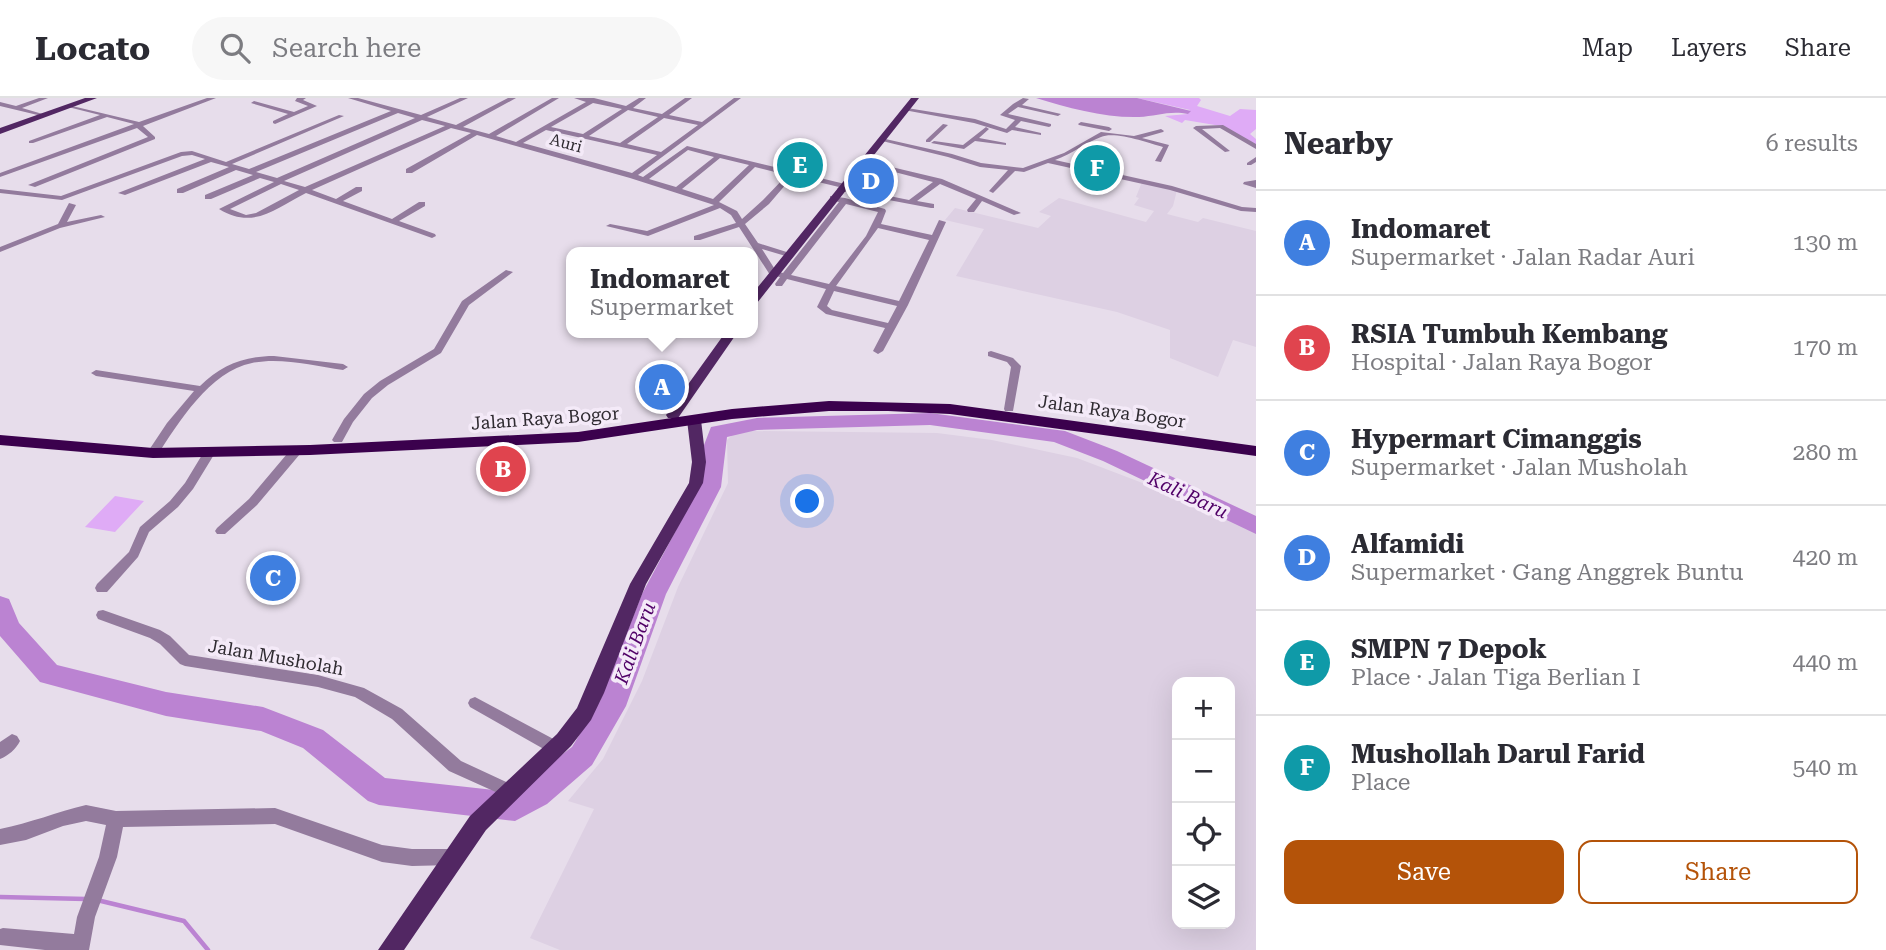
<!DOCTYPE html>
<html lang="en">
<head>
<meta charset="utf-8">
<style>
  :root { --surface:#fff; --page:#f7f7f7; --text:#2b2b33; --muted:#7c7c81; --line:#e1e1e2; --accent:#b45309 }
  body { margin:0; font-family:"Roboto Serif",serif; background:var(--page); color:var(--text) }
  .controls { position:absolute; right:21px; bottom:21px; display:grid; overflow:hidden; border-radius:14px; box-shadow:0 7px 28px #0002 }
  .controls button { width:63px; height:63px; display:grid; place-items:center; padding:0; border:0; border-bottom:2px solid var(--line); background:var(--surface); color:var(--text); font:35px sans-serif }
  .you { position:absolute; left:808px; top:404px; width:24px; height:24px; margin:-18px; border:5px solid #fff; border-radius:50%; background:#1a73e8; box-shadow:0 0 0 10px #1a73e833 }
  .badge { display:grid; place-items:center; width:46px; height:46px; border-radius:50%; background:var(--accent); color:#fff; font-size:23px; font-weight:700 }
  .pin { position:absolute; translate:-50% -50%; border:4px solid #fff; box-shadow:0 2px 7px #0006 }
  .popup { position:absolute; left:566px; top:149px; width:192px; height:91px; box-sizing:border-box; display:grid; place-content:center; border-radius:14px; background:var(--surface); filter:drop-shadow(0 2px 5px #0005); font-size:23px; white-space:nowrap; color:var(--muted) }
  .popup b { font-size:26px; color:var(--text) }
  .popup::after { content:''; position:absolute; left:50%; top:100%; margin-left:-14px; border:14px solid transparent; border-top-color:var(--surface) }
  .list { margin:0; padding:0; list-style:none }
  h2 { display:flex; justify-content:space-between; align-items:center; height:91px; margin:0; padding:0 28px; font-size:30px }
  h2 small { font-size:23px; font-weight:400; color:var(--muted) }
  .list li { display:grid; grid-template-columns:46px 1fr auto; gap:21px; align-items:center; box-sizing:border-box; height:105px; padding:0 28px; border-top:2px solid var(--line) }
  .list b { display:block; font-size:26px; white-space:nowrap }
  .list p { margin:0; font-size:23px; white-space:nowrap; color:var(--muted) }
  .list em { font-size:23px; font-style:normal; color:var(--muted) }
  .actions { display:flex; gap:14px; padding:21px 28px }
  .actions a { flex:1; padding:16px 0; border:2px solid var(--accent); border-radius:14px; text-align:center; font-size:24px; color:var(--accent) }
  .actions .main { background:var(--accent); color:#fff }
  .icon { flex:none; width:38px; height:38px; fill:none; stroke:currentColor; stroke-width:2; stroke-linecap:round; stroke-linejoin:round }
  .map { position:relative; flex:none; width:1256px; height:852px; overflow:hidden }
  header { display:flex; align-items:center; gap:42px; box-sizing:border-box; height:98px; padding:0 35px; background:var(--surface); border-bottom:2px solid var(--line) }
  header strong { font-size:33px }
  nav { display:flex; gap:38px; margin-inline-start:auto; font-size:24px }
  .search { width:490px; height:63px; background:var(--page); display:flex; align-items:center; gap:18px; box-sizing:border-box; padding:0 24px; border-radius:38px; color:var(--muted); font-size:26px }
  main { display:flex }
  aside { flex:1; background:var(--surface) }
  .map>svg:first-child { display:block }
  .built { fill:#ddd0e3; fill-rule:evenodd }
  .green { fill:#dfabf6 }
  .water { fill:#bb83d2 }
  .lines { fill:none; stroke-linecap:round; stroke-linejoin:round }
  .stream { stroke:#bb83d2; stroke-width:4.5 }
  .river { fill:#bb83d2; fill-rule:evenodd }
  .minor { fill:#937b9d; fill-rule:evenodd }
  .major { fill:#522763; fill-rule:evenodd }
  .highway { fill:#3b014d; fill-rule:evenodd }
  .labels { text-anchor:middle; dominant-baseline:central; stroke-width:7; stroke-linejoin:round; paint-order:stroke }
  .far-street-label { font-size:16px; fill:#2f2b31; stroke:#f4eaf8 }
  .street-label { font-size:18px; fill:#2f2b31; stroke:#f4eaf8 }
  .water-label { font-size:19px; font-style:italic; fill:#500067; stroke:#f4eaf8 }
</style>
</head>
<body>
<header>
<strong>Locato</strong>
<div class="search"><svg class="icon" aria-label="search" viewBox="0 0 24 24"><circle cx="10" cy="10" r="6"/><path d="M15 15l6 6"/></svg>Search here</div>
<nav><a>Map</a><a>Layers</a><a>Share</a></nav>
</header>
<main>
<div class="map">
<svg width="1256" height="852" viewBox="0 0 1256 852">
  <rect width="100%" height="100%" fill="#e7ddeb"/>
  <path class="built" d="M1142 84 1177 92 1173 108 1167 116 1198 124 1203 120 1256 133V249L1233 242 1218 279 1170 260V232L1117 214 956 178 984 131 945 122 955 110 1038 130 1051 118 1039 114 1059 100 1146 124 1154 113 1134 107 1139 100 1136 99Z
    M751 333 937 335 992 342 1077 360 1195 405 1256 435V852H560L530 840 594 711 568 703 603 661 642 583 678 489 728 385 727 342 732 337ZM1177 584H1230V826H1177Z"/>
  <path class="green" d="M1137 0H1199L1201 2 1197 8 1230 18 1240 11 1256 12V31L1250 36 1256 41V49L1221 28 1185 22 1182 25 1165 18 1188 16 1190 12Z
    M115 398 144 403 115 434 85 429Z"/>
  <path class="water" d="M1036 0H1137L1191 13 1188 16C1171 12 1156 18 1139 19 1105 20 1068 10 1036 0Z"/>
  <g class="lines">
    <path class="stream" d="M0 799 86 801
      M97 802 184 823 208 852"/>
    <path class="river" d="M930 315 1065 333 1117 353 1256 418V436L1103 363 1054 344 930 327 757 332 727 339 721 389 666 496 626 608 592 667 547 706 515 723 379 707 368 703 303 650 261 633 166 618 40 584 0 538V498L9 501 19 525 57 567 166 594 263 609 323 632 385 680 512 694 572 649 600 603 642 496 699 389 704 347 711 329 757 320Z"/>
    <path class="minor" d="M39 0H48L22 10 46 17V19L0 8V4L16 8Z
      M207 0H216L143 28 155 39V41L35 89 28 87 148 39 137 30 0 79V75L134 26 107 19 33 45H29V43L100 17 68 9V7L139 24Z
      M297 0H306L303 2 317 8 275 26 273 25V23L288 16 251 5 254 3 294 14 308 8 295 3Z
      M348 0H358L421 17 460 0H468L427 19 456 27 508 0H516L463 29 489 36 552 0H559L496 38 516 44 586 4 574 0H594L626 8 639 0H646L633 10 662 16 685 0H692L669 17 702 24 734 0H741L638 77 643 79 687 48 845 86V89L909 102 933 84 860 65 858 64 862 62 942 81 1021 115 1014 117 982 103 974 114H968L967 112 976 101 940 86 917 103 934 106V110H931L841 93 837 91 839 89 793 78 769 106 745 126 758 145 793 156 789 159 762 151 776 173 783 175 839 104 830 102V98L845 100 885 111 886 113 881 126 932 137 939 122 946 124 908 207 883 253 878 256 873 253 885 230 826 216 817 209 826 191 787 181 782 188H776L775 186 780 179 770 177 739 129 700 142H694V138L736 125 731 117 720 110 648 138 606 128 610 126 647 133 714 107 711 106 630 80 477 37 412 75H406V71L471 35 451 30 312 92 336 101 356 89H362V93L343 103 392 121 419 104H425V108L399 123 435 136 436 138 432 140 306 95C275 111 253 132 219 111L274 84 260 80 211 101H205V97L253 77 236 72 183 95H177V91L229 69 211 64 125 97 118 95 205 61 192 57 182 58 62 102 0 95V91L61 98 181 54 192 53 226 64 339 17 344 18 232 66 249 71 391 13ZM593 5 622 11 583 36 551 29ZM628 12 658 19 620 45 589 38ZM398 15 415 20 277 80 256 74ZM664 20 698 27 661 54 627 46ZM422 22 445 28 305 89 284 83ZM546 32 657 57 632 75 523 45ZM688 52 714 59 676 89 649 81ZM720 60 749 67 713 101 682 91ZM755 69 787 77 763 102 742 121 737 113 719 104ZM281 86 299 92 256 115 246 117 230 111ZM846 106 878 114 866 138 829 186 791 177ZM878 130 929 142 899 203 836 188ZM834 193 897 208 888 225 832 212 827 208Z
      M1023 0 1029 1 1022 7 1061 16 1058 18 1018 9 1008 16 1051 26V28L1049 29 1021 23 1015 29 1041 35V37L1012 32 1007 35 974 25 904 12 907 10 975 21 1006 31 1015 22 1000 17 1013 6Z
      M1081 24 1109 29 1112 31 1109 33 1079 27 1078 26Z
      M943 26 948 27 930 44H926V42Z
      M1223 27 1256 46V51L1220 30 1202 31 1230 53 1225 54 1193 30 1196 28Z
      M986 29 989 31 979 40 1006 45V47L975 43 964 51 931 45 934 43 963 47Z
      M1161 31 1164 33 1163 34 1142 40 1169 47 1161 64 1155 63 1163 49C1148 45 1115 33 1101 39 1085 45 1072 56 1055 62L1172 88 1242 109 1256 110V114L1241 113 1170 92 1048 65 1024 74 1015 73 993 95 989 93 1008 72 980 69 948 59 878 42 881 40 952 56 981 65 1023 70 1064 55 1101 34 1134 38Z
      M1256 59V64L1251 67H1247V65Z
      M1256 82V90L1243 86 1244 84Z
      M69 105 76 107 67 124 101 117 105 119 60 130 0 154V149L58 126Z
      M506 172 513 174 469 207 441 255 388 287 372 300 353 324 342 344H334L332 342 344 321 364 296 380 283 434 251 462 203Z
      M991 253 1013 260 1021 268 1013 313H1005L1004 311 1011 269 1007 264 988 258V254Z
      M274 258 343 266 348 269 343 272C314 268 281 259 252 265 210 273 178 325 157 358L153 359 147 355 167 325 194 293 96 278 91 275 96 272 200 288C221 267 245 258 274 258Z
      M296 349 300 350 302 353 300 356 257 407 225 436H217L215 433 217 430 249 401 292 350Z
      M209 351 215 355 193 391 178 409 149 434 138 459 107 494H97L95 490 97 486 129 454 140 429 170 403 185 385 205 352Z
      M103 512 160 532 170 538 189 557 318 577 364 590 402 611 461 663 515 688 517 693 515 698 509 700 449 673 392 621 355 599 318 589 185 568 180 566 160 546 150 540 98 521 96 517 98 513Z
      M475 599 559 644 562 649 559 654 554 656 549 654 470 609 468 605 470 601Z
      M12 636 17 638 20 643C16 651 8 658 0 661V644Z
      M86 707 116 713 275 710 382 747 412 751H452L458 753 461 759 458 765 452 767 412 768 382 764 275 726 123 729 117 759 95 819 89 852H45L0 847V831L3 830 74 836 77 819 99 759 106 727 86 723 63 728 26 742 0 747V731C30 725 57 714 86 707Z"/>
    <path class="major" d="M85 0H97L0 36V30Z
      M911 0H919L757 205 753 206V195Z
      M725 235H737L678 320H668L666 317Z
      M694 318 701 322 706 364 703 385 646 486 604 595 591 622 571 648 486 732 404 852H378L470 718 557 636 577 610 630 486 689 385 692 364 687 322Z"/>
    <path class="highway" d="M829 303 950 306 1256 348V358L950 316 888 313H829L732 321 578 344 310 357 153 360 0 347V337L153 350 310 347 578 334 732 311Z"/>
  </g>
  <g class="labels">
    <g class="far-street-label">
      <text transform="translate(566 45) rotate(15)">Auri</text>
    </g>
    <g class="street-label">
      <text transform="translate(1112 313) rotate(8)">Jalan Raya Bogor</text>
      <text transform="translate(545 320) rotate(-4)">Jalan Raya Bogor</text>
      <text transform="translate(276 559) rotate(10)">Jalan Musholah</text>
    </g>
    <g class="water-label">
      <text transform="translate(1188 397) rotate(25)">Kali Baru</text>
      <text transform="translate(635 545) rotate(-70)">Kali Baru</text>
    </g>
  </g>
</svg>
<div class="controls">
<button>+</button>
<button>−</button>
<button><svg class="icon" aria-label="locate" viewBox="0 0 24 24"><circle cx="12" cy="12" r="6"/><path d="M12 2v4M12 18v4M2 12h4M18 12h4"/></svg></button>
<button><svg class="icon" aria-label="layers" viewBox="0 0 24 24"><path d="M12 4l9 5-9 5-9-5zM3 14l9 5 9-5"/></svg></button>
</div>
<div class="you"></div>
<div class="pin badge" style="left:662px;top:289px;background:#3f7fe0">A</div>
<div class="popup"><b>Indomaret</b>Supermarket</div>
<div class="pin badge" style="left:503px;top:371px;background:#e0444e">B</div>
<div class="pin badge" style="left:273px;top:480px;background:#3f7fe0">C</div>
<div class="pin badge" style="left:871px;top:83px;background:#3f7fe0">D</div>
<div class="pin badge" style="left:800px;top:67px;background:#0f9aa8">E</div>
<div class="pin badge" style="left:1097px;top:70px;background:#0f9aa8">F</div>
</div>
<aside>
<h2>Nearby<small>6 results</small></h2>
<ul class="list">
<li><span class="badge" style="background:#3f7fe0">A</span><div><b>Indomaret</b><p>Supermarket · Jalan Radar Auri</p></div><em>130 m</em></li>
<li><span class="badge" style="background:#e0444e">B</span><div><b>RSIA Tumbuh Kembang</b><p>Hospital · Jalan Raya Bogor</p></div><em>170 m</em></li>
<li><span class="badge" style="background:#3f7fe0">C</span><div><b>Hypermart Cimanggis</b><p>Supermarket · Jalan Musholah</p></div><em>280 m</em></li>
<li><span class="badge" style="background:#3f7fe0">D</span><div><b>Alfamidi</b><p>Supermarket · Gang Anggrek Buntu</p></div><em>420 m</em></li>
<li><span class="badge" style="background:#0f9aa8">E</span><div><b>SMPN 7 Depok</b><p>Place · Jalan Tiga Berlian I</p></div><em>440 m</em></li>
<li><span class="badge" style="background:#0f9aa8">F</span><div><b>Mushollah Darul Farid</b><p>Place</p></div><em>540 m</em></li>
</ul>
<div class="actions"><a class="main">Save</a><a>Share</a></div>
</aside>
</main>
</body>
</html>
